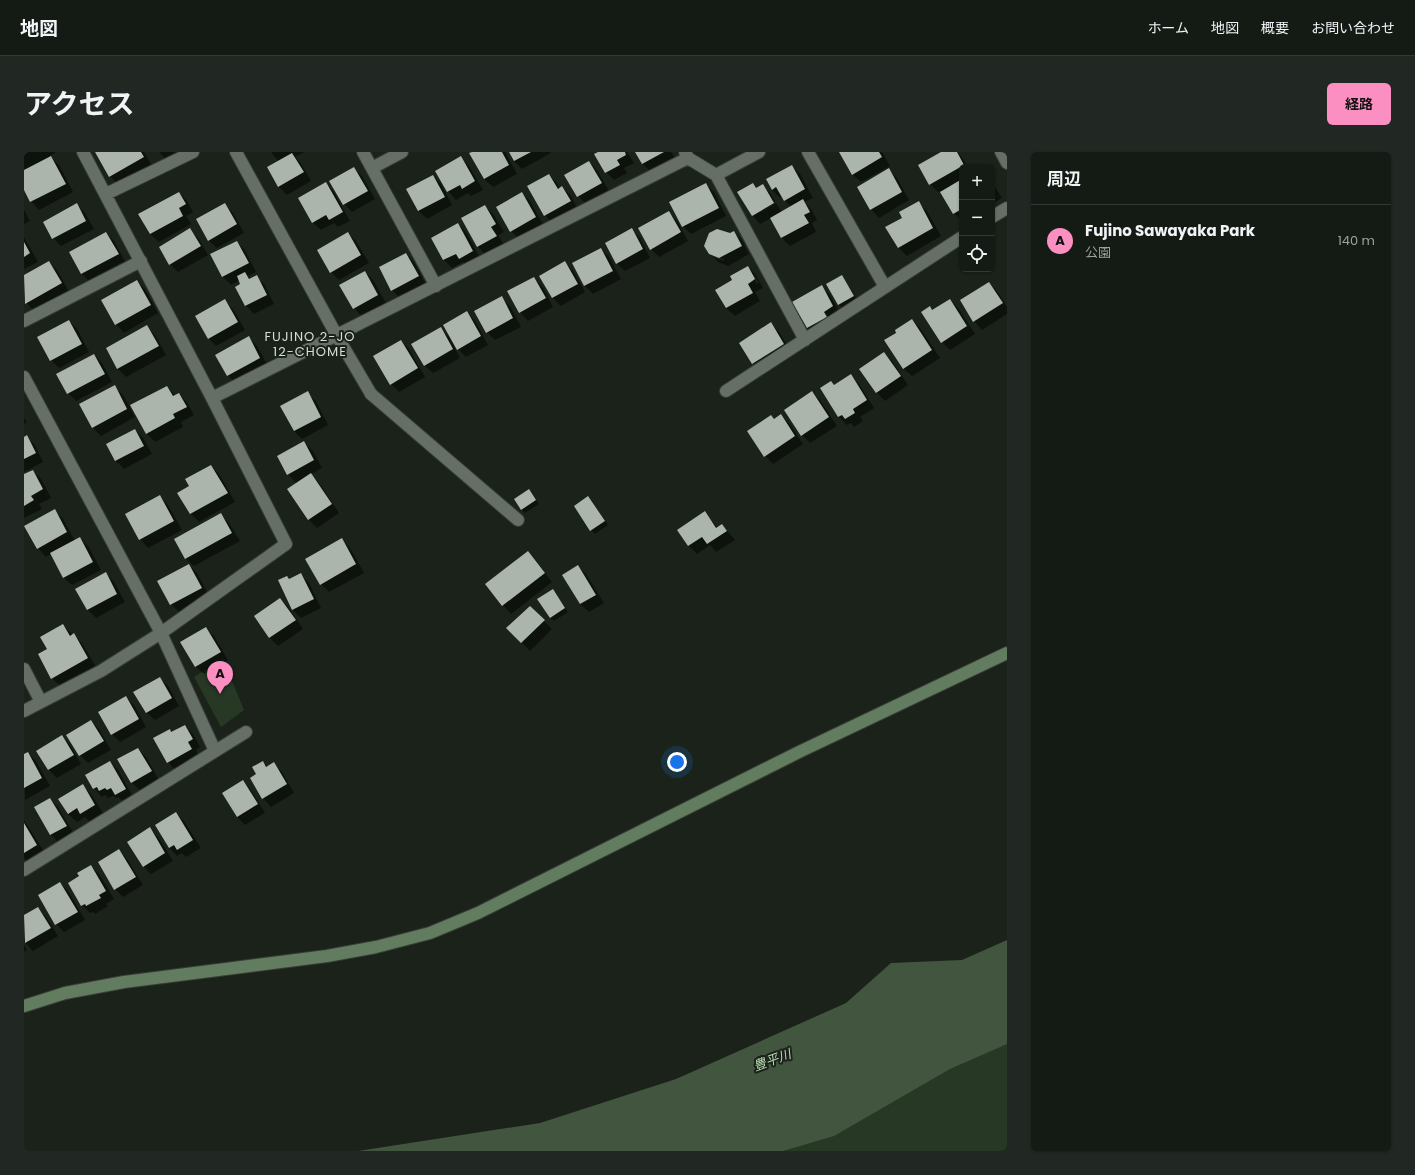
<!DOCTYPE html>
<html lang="ja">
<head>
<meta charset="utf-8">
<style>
  :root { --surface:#141a14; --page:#212722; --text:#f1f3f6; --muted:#9da1a0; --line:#333834; --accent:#fc8fc1 }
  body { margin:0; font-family:Poppins,"Noto Sans JP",sans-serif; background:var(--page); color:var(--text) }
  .controls { position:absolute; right:12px; top:12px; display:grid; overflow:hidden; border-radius:6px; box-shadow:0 1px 3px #0004 }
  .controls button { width:36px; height:36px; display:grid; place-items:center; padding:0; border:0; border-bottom:1px solid var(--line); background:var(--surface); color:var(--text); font:20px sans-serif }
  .you { position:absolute; left:653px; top:610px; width:14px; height:14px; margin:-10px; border:3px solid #fff; border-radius:50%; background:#1a73e8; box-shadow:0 0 0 6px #1a73e833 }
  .badge { display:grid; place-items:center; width:26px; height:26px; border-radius:50%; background:var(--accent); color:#111; font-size:13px; font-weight:700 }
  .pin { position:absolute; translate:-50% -33px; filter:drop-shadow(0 1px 2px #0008) }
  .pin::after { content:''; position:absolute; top:21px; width:14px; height:12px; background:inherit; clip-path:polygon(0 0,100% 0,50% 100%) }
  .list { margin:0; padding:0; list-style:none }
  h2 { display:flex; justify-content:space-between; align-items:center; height:52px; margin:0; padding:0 16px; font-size:17px }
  h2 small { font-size:13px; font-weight:400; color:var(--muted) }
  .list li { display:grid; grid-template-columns:26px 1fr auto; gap:12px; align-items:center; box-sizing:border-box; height:72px; padding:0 16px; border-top:1px solid var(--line) }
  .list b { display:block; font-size:15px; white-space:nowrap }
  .list p { margin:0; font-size:13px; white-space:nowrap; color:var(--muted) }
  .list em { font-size:13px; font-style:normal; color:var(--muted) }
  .icon { flex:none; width:22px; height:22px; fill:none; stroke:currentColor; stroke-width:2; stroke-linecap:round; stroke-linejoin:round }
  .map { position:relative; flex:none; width:983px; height:999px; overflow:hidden; border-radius:6px }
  header { display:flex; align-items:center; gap:24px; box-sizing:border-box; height:56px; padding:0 20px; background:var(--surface); border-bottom:1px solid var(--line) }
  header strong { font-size:19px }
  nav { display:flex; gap:22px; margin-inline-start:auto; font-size:14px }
  .intro { display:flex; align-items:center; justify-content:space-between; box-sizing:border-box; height:96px; padding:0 24px }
  h1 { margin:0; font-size:28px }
  .button { padding:10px 18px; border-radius:6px; background:var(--accent); color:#111; font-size:14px; font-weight:700 }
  main { display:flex; gap:24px; padding:0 24px }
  aside { flex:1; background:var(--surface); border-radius:6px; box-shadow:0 1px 3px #0004 }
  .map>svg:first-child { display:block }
  .green { fill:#273825 }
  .water { fill:#42553f }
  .shadow { fill:#0007; fill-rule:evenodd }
  .building { fill:#acb5ab }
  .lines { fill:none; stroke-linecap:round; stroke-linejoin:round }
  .lane-casing { stroke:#383e37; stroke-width:14 }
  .street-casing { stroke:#383e37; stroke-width:14 }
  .secondary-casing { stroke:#383e37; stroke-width:14 }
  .lane { stroke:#666f65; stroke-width:12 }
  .street { stroke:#666f65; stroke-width:12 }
  .secondary { stroke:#617c5e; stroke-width:12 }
  .labels { text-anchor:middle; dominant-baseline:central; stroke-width:4; stroke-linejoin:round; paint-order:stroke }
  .neighbourhood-label { font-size:13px; letter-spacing:1px; fill:#d7dcd6; stroke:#1b221a }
  .water-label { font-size:13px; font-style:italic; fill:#b8dfb3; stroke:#1b221a }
</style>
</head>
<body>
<header>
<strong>地図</strong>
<nav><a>ホーム</a><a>地図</a><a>概要</a><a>お問い合わせ</a></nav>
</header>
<div class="intro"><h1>アクセス</h1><a class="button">経路</a></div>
<main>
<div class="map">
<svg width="983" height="999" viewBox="0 0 983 999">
  <rect width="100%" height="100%" fill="#1b221a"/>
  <path class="green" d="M199 507 220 558 197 575 170 525Z
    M983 865V999H689Z"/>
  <path class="water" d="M983 788V892L926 917 810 984 759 999H334L516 971 652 927 822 851 867 811 938 808Z"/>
  <path class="shadow" d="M0 0H32L26 4 35 13 49 40 15 58 7 49 0 36Z
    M73 0H120L128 14 94 33 86 24Z
    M135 0H169L145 11Z
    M247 0H280L271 5 276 10 287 29 263 43 255 35 244 16 255 10Z
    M450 0H481L493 22 469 35 460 27 447 2Z
    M486 0H526L527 1 498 17 490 9Z
    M576 0H603L610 11 600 16 603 21 590 28 582 20Z
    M612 0H647L651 6 627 20 619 12Z
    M816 0H858L866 14 837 30 828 22Z
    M919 0H934L944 15H938V69L930 61 917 39 914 40 906 32Z
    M437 6 445 14 459 38 447 44 444 41 432 48 424 39 413 19Z
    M565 10 573 18 585 39 562 52 554 44Z
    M768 14 776 22 789 46 780 50 787 57 793 68 788 71 792 80 766 94 758 86 747 66 736 72 729 64 752 51 758 60 767 55 758 45 756 46 748 38Z
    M329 16 338 24 351 47 328 60 320 52Z
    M865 18 873 26 885 48 855 66 847 57Z
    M525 23 533 31 536 37 538 35 546 43 554 57 529 72 521 63Z
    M409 24 417 32 428 53 403 67 395 59 383 38Z
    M968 30 978 46 968 52Z
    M302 31 310 40 326 69 314 75 310 71 297 78 288 70Z
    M681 32 690 40 702 64 667 82 659 74Z
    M729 32 733 37 738 33 747 42 751 49 729 62V64Z
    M155 41 163 49 169 60 162 64 167 72 135 90 126 82Z
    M498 41 506 49 520 74 495 87 487 79Z
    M894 51 903 59 917 84 883 104 875 96 863 75 879 66Z
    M53 53 61 61 70 77 37 94 29 86Z
    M201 53 209 61 220 81 193 96 184 88Z
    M461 54 469 62 480 80 474 83 480 93 462 103 454 95 438 67Z
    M0 58 6 69 0 72Z
    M645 61 653 69 664 89 635 105 627 97Z
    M434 72 442 80 457 108 444 115 439 110 428 116 420 108 408 86Z
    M166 78 174 86 184 103 154 120 146 112Z
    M608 78 616 86 626 106 601 119 592 111Z
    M709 80 718 88 725 102 704 114 694 110 686 102ZM689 103 700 107V109L689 105Z
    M82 81 90 89 102 111 66 130 58 122 46 100Z
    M324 81 332 89 345 111 315 128 307 120Z
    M0 85 14 110 0 117Z
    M212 90 221 98 232 120 224 124 227 127 232 125 241 133 250 152 230 162 222 154 212 135 218 132 216 128 207 133 199 125 188 103Z
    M577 97 585 105 597 127 569 142 561 134Z
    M382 102 390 110 402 133 376 146 368 138Z
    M25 110 33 118 45 140 10 159 0 148V124Z
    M541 111 549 119 561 140 537 154 529 146 517 124Z
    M724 115 732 123 739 136 731 140 736 149 711 164 702 156 710 128ZM728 123H730L735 131 733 132Z
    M341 120 349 128 362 151 338 165 330 156Z
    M817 124 821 128 833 148 818 156 815 152Z
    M509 126 518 134 529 155 504 169 496 160Z
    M112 129 121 137 134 161 100 181 92 172 78 148Z
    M965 131 973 139 983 155V162L958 178 950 169 937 148Z
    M798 135 806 143 817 163 791 184 783 176Z
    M477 146 486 154 497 175 471 188 463 180Z
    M926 148 934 156 951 182 926 198 918 190 906 156 909 159Z
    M201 149 209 157 221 178 192 194 184 186Z
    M443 161 451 169 464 193 442 205 434 197Z
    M888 168 896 176 916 206 888 224 879 216 873 181Z
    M45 169 53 177 65 200 35 216 27 208Z
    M747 172 755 180 768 201 737 220 729 211Z
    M123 175 131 183 142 203 102 225 94 217 83 197Z
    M416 177 425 185 436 206 409 221 400 213Z
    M225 186 233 194 244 214 212 232 204 223Z
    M377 189 385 197 401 225 375 240 367 232Z
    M860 201 868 209 884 233 861 249 853 241 836 217Z
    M70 203 78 211 88 230 52 249 44 241Z
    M827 224 835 232 850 256 836 265 839 269 830 275 827 271 823 273 815 265 797 237 811 234Z
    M91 235 99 243 111 265 77 284 69 276Z
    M143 235 152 244 155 242 163 250 170 263 157 270 159 275 131 290 123 282 108 254Z
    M788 240 796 248 813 274 786 291 778 283Z
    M283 241 292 249 304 273 278 287 270 279Z
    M757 263 765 271 779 292 749 312 741 304 747 264 750 267Z
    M0 266 3 270 0 272Z
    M111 278 119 286 128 302 100 317 92 309Z
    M2 285 11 293 19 310 0 320V286Z
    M279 290 288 298 298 316 287 322 295 331 315 361 293 376 285 368 265 337 273 332 264 322Z
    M187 314 195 322 211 350 175 370 167 362 155 341 166 334Z
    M9 319 17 327 27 346 15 352 18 357 0 366V323Z
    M505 339 515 352 501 361 497 357Z
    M136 344 144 353 158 378 124 396 116 387 103 362Z
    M564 346 584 373 571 382 567 378Z
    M30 358 39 367 51 389 56 386 64 394 77 418 48 433 39 425 27 402 22 405 14 396Z
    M681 361 694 376 698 373 711 388 692 400 686 393 673 402 665 394 655 378Z
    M197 363 205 371 216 389 170 414 161 406Z
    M318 387 326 396 340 421 305 440 297 432Z
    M504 400 512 409 528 430 487 462 479 453 462 432Z
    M165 413 173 421 185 444 155 460 147 452Z
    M554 414 562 422 580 451 565 460 556 452 539 423Z
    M81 421 90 430 101 450 72 466 64 458 53 437Z
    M277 423 285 431 297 456 277 466 269 458 255 429 266 428Z
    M529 438 544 460 530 469 526 466Z
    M256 447 264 455 279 477 254 494 246 486 231 464Z
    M506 455 528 477 506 499 484 476Z
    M39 473 49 483H50L58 491 72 515 36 534 28 526Z
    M182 476 190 484 204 508 180 522 171 514Z
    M135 526 144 534 155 554 131 568 122 560Z
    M101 545 110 553 122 575 96 590 88 582Z
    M67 569 75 577 87 598 64 611 56 603Z
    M161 574 169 582 176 595 172 598 175 605 152 619 144 610 146 578 148 581Z
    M38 585 46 593 57 612 33 626 25 618 14 599Z
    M114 597 122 605 135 628 116 638 107 630Z
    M4 601 12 609 26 634 1 648 0 603Z
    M86 610 94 618 109 645 100 650 94 645 92 646 89 644 84 646 81 643 78 645 70 636Z
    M239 610 244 615 249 612 258 620 270 641 247 655 239 646 227 626 234 622Z
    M219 629 227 638 241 661 221 673 213 665Z
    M59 634 67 642 79 661 65 669 61 665 53 670 44 662Z
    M26 647 34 655 50 682 35 691 27 683 11 656Z
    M152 661 160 669 177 696 162 705 158 701 153 704 145 695Z
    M0 668 21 701 5 711 0 706Z
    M126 676 134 685 149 709 127 722 119 714Z
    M95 698 103 707 119 733 99 745 91 737Z
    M67 714 75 722 90 747 82 752 84 754 71 762 69 760 66 761 58 753 56 725Z
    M36 731 44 739 61 768 40 780 32 772Z
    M14 756 22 765 34 784 9 799 0 789V765Z
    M0 793 3 798 0 800Z"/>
  <path class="building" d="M71 0H117L120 5 85 25Z
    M448 0H478L485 13 460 27 445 1Z
    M485 0H507L490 9Z
    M574 0H601L602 3 593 8 596 13 581 21 570 2Z
    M611 0H640L618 12Z
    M815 0H855L858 5 828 23Z
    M917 0H933L940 13 905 33 894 13Z
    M268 1 280 20 254 35 243 15Z
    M27 4 42 32 6 50 0 38V18Z
    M437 4 451 29 438 37 436 33 423 40 411 19Z
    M565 9 578 31 553 45 540 23Z
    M768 13 781 37 760 49 752 35 748 38 742 27Z
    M330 15 344 39 319 53 305 29Z
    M865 16 878 40 846 58 833 35Z
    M525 22 534 37 538 34 547 49 520 64 503 34Z
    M409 23 421 45 394 59 382 37Z
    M938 27V57L929 62 916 40Z
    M302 30 319 60 305 68 302 63 288 71 274 46Z
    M682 31 695 56 658 75 645 50Z
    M729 31 732 36 739 32 750 51 728 64 713 40Z
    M155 40 162 52 155 56 159 64 126 82 114 62Z
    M498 40 512 65 486 80 472 55Z
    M779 47 786 60 780 63 785 71 757 86 746 66Z
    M895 49 909 76 874 96 861 75 878 66 875 60Z
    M53 51 62 69 28 87 19 70Z
    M201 51 213 72 184 89 172 67Z
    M461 53 472 72 467 75 473 84 453 95 437 66Z
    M645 59 657 80 626 98 614 76Z
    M434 71 449 99 435 107 432 102 419 108 407 86Z
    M166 76 177 94 145 113 135 95Z
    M608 76 619 97 592 112 581 91Z
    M693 77 706 81 710 79 718 94 695 106 685 102 680 94 685 81Z
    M82 80 95 102 57 122 45 100Z
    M324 80 337 103 306 121 293 98Z
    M213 89 225 111 198 125 186 102Z
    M0 90 6 101 0 105Z
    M577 96 589 119 560 134 548 111Z
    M382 101 395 124 367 139 355 115Z
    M25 109 38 131 1 152 0 123Z
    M541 109 554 132 528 146 515 124Z
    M724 114 731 127 724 132 729 141 702 156 691 138 708 128 706 124Z
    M341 119 354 143 329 157 315 133Z
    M221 120 225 127 233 123 243 143 221 154 211 135 216 132 213 124Z
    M818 123 830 144 814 153 802 132Z
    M510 125 522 146 495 161 483 139Z
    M113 128 127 153 91 173 77 148Z
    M965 130 979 151 949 170 936 148Z
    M798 133 809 154 800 160 803 165 783 176 768 150Z
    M478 144 489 166 462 181 450 159Z
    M201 147 214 170 184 187 171 164Z
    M926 147 943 174 917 191 897 160 906 154 908 158Z
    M443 159 457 184 433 198 419 173Z
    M888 167 908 198 879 217 860 188 872 181 871 178Z
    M45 168 58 192 26 209 13 185Z
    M747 170 760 192 728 212 715 191Z
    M123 173 135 194 93 217 82 196Z
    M417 175 429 197 400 214 387 192Z
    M225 184 236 206 203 224 191 203Z
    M377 188 394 216 366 233 349 204Z
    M860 200 877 224 852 241 835 217Z
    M70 202 81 222 43 242 32 222Z
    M827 222 843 248 829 257 831 261 821 267 818 263 814 265 796 236 807 229 810 233Z
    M91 233 103 257 68 276 55 252Z
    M143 234 149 244 155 241 163 255 149 262 151 266 122 282 106 253Z
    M284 239 297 265 270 279 256 254Z
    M788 239 805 265 777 284 760 258Z
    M757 262 771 284 740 305 723 279 747 263 750 267Z
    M111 277 120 294 91 309 82 292Z
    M3 283 12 301 0 307V285Z
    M280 289 290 308 263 323 253 304Z
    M187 313 204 341 166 362 153 341 165 334 161 327Z
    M9 318 19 337 7 344 10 348 0 354V322Z
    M287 321 308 352 284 368 263 337Z
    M505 337 512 348 497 358 490 347Z
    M136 343 150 369 115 388 101 362Z
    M564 344 581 369 566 379 550 354Z
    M31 357 43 380 13 397 0 374Z
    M681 359 692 376 698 372 703 379 683 392 678 385 664 394 653 378Z
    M197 361 208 381 161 407 150 387Z
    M56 385 69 410 39 426 26 401Z
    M318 386 332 412 296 433 281 407Z
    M504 399 521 421 478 454 461 432Z
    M165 412 178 436 146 453 133 429Z
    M554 413 572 443 556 452 538 423Z
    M82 420 93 442 63 458 51 437Z
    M277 421 290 447 268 458 254 428 263 424 265 427Z
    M529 437 541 456 526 466 513 447Z
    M256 446 272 468 245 486 230 464Z
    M506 454 521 468 497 491 482 476Z
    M39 472 46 484 50 481 64 506 27 527 14 502 23 497 16 485Z
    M182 475 197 500 171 515 156 490Z
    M136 525 148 546 122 561 109 540Z
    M102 544 115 567 87 583 74 560Z
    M67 568 80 589 55 604 42 583Z
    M161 573 169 587 164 590 168 597 143 611 129 586 146 577 147 580Z
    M38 583 50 603 24 618 12 599Z
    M114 596 128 619 107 631 93 607Z
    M4 600 18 626 0 636V602Z
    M86 609 102 637 91 643 87 636 83 638 81 636 75 639 73 635 69 637 61 623Z
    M239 609 242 615 250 610 263 632 238 647 226 626 232 622 228 615Z
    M219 628 234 652 213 665 198 641Z
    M59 632 71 653 56 662 53 656 44 662 34 647Z
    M26 646 43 674 26 683 10 655Z
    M152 660 169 688 153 698 150 693 145 696 131 673Z
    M0 671 13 693 0 701Z
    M126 675 141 701 119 715 103 690Z
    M95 697 112 725 90 738 74 710Z
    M67 713 82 739 75 743 77 746 62 754 61 752 57 754 44 731 55 724 53 721Z
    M36 730 54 760 31 773 14 743Z
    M14 755 27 776 1 791 0 763Z"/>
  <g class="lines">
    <g class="lane-casing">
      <path id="lane" d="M347 242 494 368"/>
    </g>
    <g class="street-casing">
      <path id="street" d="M59 0 188 246 664 6 661 0
        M212 0 313 184 347 242
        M339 0 412 134
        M784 0 861 135
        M977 0 983 11
        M664 6 692 23 781 188
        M348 16 378 0
        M692 23 735 0
        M82 42 169 0
        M968 65 983 56
        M0 169 117 109
        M0 225 137 481 191 599
        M702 239 938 85
        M0 517 17 550
        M0 559 77 519 137 481 262 392 188 246
        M0 718 222 580"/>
    </g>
    <g class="secondary-casing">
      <path id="secondary" d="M0 854 41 841 100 830 303 804 352 795 406 781 454 761 775 600 983 501"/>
    </g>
    <use href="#lane" class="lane"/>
    <use href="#street" class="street"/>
    <use href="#secondary" class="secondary"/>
  </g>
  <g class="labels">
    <g class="neighbourhood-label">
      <text x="286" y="184">FUJINO 2-JO<tspan x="286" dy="15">12-CHOME</tspan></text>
    </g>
    <g class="water-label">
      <text transform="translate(748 908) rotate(-20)">豊平川</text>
    </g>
  </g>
</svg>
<div class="controls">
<button>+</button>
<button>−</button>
<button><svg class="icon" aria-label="locate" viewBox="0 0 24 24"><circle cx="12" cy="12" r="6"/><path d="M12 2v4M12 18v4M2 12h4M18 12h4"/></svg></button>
</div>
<div class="you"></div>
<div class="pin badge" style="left:196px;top:542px">A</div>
</div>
<aside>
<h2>周辺<small></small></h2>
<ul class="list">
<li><span class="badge">A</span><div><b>Fujino Sawayaka Park</b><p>公園</p></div><em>140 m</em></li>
</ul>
</aside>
</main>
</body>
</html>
